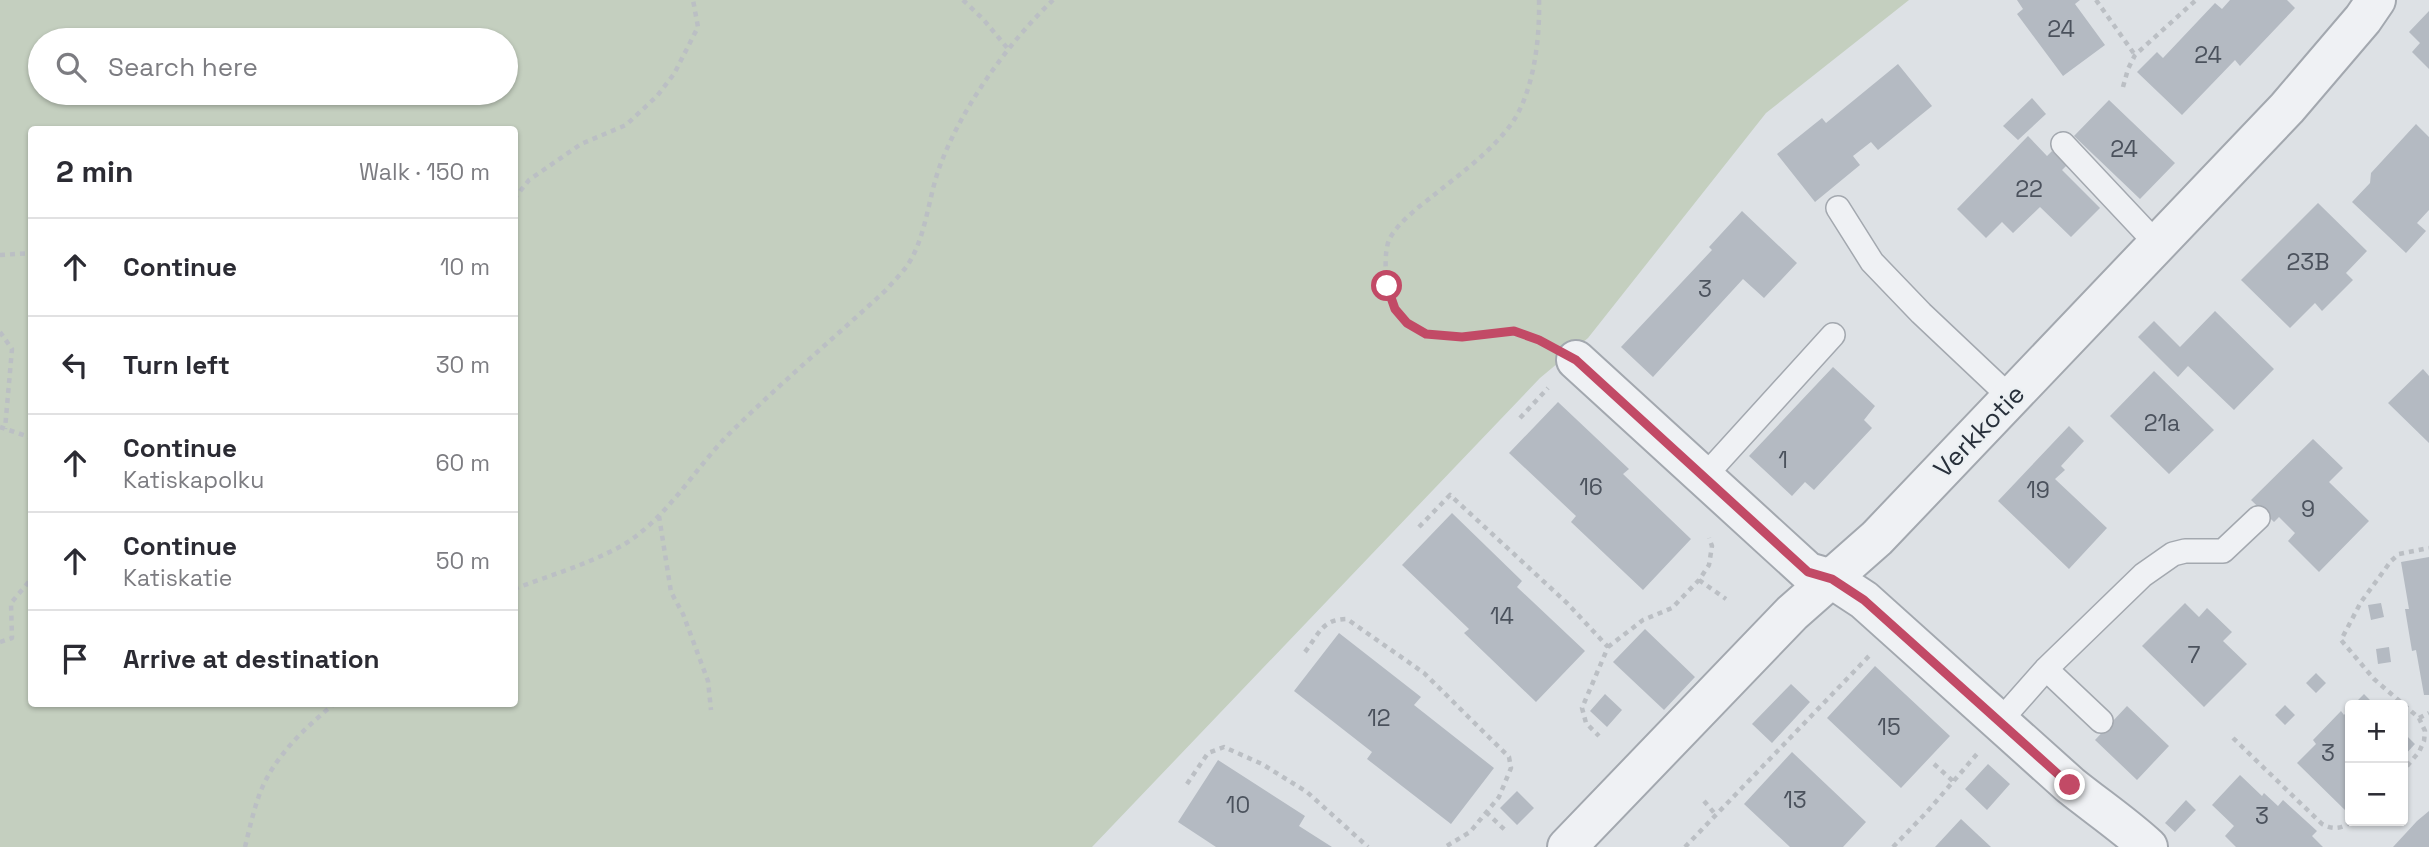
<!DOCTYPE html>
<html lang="en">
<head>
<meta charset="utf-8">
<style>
  :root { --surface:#fff; --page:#f7f7f7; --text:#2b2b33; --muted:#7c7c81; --line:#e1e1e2 }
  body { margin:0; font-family:"Space Grotesk",sans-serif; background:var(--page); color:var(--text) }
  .controls { position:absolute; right:21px; bottom:21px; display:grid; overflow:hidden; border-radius:7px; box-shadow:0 2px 5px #0004 }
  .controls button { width:63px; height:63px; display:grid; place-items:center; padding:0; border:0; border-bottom:2px solid var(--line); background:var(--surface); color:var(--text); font:35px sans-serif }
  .stop { position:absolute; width:21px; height:21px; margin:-16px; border:5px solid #c24a66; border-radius:50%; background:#fff }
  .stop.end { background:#c24a66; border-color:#fff; box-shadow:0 2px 7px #0008 }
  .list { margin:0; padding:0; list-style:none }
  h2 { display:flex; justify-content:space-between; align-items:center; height:91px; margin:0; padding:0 28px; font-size:30px }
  h2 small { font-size:23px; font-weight:400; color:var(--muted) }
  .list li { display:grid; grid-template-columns:46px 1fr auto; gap:21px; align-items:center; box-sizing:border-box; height:98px; padding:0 28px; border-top:2px solid var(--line) }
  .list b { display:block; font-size:26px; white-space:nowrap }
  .list p { margin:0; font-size:23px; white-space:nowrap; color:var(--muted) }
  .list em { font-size:23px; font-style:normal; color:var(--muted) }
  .icon { flex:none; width:38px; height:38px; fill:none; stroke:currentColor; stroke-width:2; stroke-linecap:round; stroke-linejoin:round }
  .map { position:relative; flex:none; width:2429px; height:847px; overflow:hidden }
  .search { position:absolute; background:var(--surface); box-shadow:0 2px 5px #0004; left:28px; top:28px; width:490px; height:77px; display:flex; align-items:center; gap:18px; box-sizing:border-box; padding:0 24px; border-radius:38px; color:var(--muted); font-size:26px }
  .panel { position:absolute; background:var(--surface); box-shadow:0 2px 5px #0004; left:28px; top:126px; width:490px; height:581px; border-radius:7px }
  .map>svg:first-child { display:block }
  .green { fill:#c4cfbf; fill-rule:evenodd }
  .building { fill:#b4bac2 }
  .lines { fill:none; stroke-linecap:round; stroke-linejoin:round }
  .service-casing { stroke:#a3a8af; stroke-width:26 }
  .minor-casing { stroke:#a3a8af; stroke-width:42 }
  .path { stroke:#bbbfc4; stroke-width:4.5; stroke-dasharray:5 5; stroke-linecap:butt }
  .service { stroke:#eff1f4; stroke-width:23 }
  .minor { stroke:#eff1f4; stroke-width:38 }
  .route { stroke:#c24a66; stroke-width:9 }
  .labels { text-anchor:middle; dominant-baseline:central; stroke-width:5; stroke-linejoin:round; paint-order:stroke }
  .number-label { font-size:23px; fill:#4b525d }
  .street-label { font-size:26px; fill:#28303b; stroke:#ecf0f3 }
</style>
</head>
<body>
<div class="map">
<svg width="2429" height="847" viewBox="0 0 2429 847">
  <rect width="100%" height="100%" fill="#dde1e5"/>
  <path class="green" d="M0 0H1909L1766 113 1588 338 1540 378 1092 847H0ZM40 40H506V93H40ZM32 130H514V704H32Z"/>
  <path class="building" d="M2017 0H2080L2075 4 2105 45 2063 76 2017 14 2023 9Z
    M2230 0H2287L2295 8 2240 66 2235 60 2182 115 2137 72 2157 52 2163 58 2215 3 2222 9Z
    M2429 11V69L2412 52 2420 43 2409 32Z
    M1898 64 1932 106 1878 150 1871 142 1853 156 1860 165 1815 202 1777 154 1822 118 1826 123Z
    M2032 98 2046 114 2018 140 2003 126Z
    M2109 100 2175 163 2140 199 2074 136Z
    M2416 124 2429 137V210L2417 223 2426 231 2406 253 2352 202 2370 183 2371 173Z
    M2028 136 2047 156 2052 151 2067 165 2062 170 2100 208 2071 237 2040 207 2013 233 2002 222 1986 238 1957 209Z
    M2318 203 2367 251 2346 273 2353 280 2322 311 2315 303 2290 328 2241 280Z
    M1742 211 1797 263 1764 298 1743 279 1653 377 1621 347 1712 250 1709 247Z
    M2215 311 2274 369 2234 410 2188 366 2178 377 2138 337 2154 321 2180 347Z
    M1833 367 1875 406 1864 420 1872 428 1814 490 1805 482 1792 496 1749 456Z
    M2423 369 2429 376V443L2388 403Z
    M2154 371 2214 430 2169 474 2110 416Z
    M1558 402 1629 469 1623 474 1691 539 1643 590 1571 522 1576 516 1509 453Z
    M2069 426 2084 441 2061 466 2065 470 2055 479 2107 528 2069 569 1998 501Z
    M2313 439 2343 468 2329 482 2369 521 2319 572 2288 541 2295 533 2279 517 2274 522 2251 500Z
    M1452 513 1522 581 1517 587 1585 651 1536 702 1464 633 1469 629 1402 565Z
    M2429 557V695H2424L2416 650 2412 651 2405 609H2409L2401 562Z
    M2185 603 2199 617 2207 608 2232 632 2223 641 2247 664 2204 707 2142 646Z
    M2381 603 2384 617 2371 620 2368 605Z
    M1645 629 1695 677 1664 710 1613 662Z
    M1339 633 1421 697 1414 705 1494 768 1451 824 1367 759 1372 752 1294 691Z
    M2389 647 2391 662 2378 664 2376 649Z
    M1875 666 1950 736 1901 788 1827 718Z
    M2316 673 2326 683 2316 693 2306 683Z
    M1791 684 1810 702 1772 743 1752 724Z
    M1605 694 1622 710 1607 727 1590 711Z
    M2364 694 2375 705H2353Z
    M2285 705 2295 715 2285 725 2275 715Z
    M2127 706 2169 746 2137 780 2095 740Z
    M2350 708V811L2348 813 2297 763 2316 744 2313 740 2341 711 2344 715Z
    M2403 732 2415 744 2403 757Z
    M1792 752 1866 822 1843 847H1790L1744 804Z
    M1218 760 1305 816 1299 826 1332 847H1216L1178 822Z
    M1988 764 2010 784 1987 810 1965 789Z
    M2240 775 2262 796 2264 793 2278 806 2283 800 2317 831 2312 836 2323 847H2236L2225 836 2234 826 2212 805Z
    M1517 791 1534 808 1517 825 1500 808Z
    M2186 800 2196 810 2175 832 2165 823Z
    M2429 811V847H2393L2417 821Z
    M1961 819 1991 847H1935Z"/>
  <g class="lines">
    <g class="service-casing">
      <path id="service" d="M2063 144 2157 244
        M1838 208 1872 262 1921 313 2011 398
        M1704 477 1833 335
        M2046 669 2101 721
        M2000 721 2046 669 2143 575 2173 554 2185 551H2223L2258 518"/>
    </g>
    <g class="minor-casing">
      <path id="minor" d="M1576 360 1808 572 1832 579 1864 600 2070 785C2096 806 2123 824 2148 847
        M1567 847 1792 613 1877 538 2287 108 2363 19 2376 0"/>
    </g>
    <path class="path" d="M963 0 983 19 1009 50
      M1539 0C1540 38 1534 91 1512 123 1491 152 1461 173 1434 195 1420 206 1397 223 1389 240 1384 252 1385 280 1389 292 1393 304 1398 316 1408 324 1438 347 1477 331 1511 331 1521 331 1533 338 1541 341
      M2096 0 2135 55
      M2123 87 2128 69 2135 55 2196 0
      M514 199 529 180 581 144 626 125 657 96 674 74 698 27 693 0
      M0 255 32 253
      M0 332 12 349 5 429
      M1520 418 1548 388
      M0 427 32 438
      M659 516 671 592 683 614 708 681 711 710
      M1419 527 1450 495 1567 603 1608 647 1582 708 1586 723 1599 736
      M1699 580 1726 599
      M514 589C551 575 589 564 623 545 669 517 695 467 733 430 782 382 835 337 886 290 893 282 901 274 907 266 927 236 928 196 941 163 963 106 1008 43 1053 0
      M0 642 12 638 11 603 32 578
      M1608 647 1643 620 1672 608 1699 580 1709 565 1712 546 1709 538
      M1305 652C1319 634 1322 619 1347 619L1424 673 1509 757 1511 768 1499 797 1470 832 1445 847
      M2419 718 2429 713
      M2233 738 2322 824C2333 830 2342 829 2352 821
      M1934 764 1954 782
      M2407 766 2419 752 2424 741 2425 731 2419 718 2374 679 2341 640 2361 602 2391 561 2399 554 2429 548
      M1187 784 1208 753 1224 747 1262 764 1307 792 1368 847
      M1704 801 1716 815
      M1486 812 1506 831
      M245 847C250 827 254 807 262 788 277 754 306 727 334 704
      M1685 847 1869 656
      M1893 847 1926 813 1977 754"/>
    <use href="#service" class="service"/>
    <use href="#minor" class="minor"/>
  </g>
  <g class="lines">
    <path class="route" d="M1387 286 1395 309 1407 323 1426 334 1462 337 1514 331 1539 340 1576 360 1808 572 1832 579 1864 600 2070 785"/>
  </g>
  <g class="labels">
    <g class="number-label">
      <text x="2061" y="29">24</text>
      <text x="2208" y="55">24</text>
      <text x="2124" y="149">24</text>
      <text x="2029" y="189">22</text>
      <text x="2308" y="262">23B</text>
      <text x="1705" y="289">3</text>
      <text x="2162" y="423">21a</text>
      <text x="1783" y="460">1</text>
      <text x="1591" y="487">16</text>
      <text x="2038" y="490">19</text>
      <text x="2308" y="509">9</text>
      <text x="1502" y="616">14</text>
      <text x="2194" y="655">7</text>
      <text x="1379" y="718">12</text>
      <text x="1889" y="727">15</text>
      <text x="2328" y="753">3</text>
      <text x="1795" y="800">13</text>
      <text x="1238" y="805">10</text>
      <text x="2262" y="816">3</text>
    </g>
    <g class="street-label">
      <text transform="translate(1979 431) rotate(-46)">Verkkotie</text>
    </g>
  </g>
</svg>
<div class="controls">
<button>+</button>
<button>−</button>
</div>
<div class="stop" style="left:1387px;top:286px"></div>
<div class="stop end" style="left:2070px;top:785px"></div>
<div class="search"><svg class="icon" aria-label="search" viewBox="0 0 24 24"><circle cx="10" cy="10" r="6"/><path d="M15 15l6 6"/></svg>Search here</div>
<section class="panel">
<h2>2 min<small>Walk · 150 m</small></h2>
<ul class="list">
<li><svg class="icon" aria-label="ahead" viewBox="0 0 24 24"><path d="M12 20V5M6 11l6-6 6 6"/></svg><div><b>Continue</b></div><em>10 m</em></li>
<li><svg class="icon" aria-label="left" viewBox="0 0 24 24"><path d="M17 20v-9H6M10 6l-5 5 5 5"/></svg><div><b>Turn left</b></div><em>30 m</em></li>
<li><svg class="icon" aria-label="ahead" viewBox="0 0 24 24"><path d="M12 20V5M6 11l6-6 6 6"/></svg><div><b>Continue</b><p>Katiskapolku</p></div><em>60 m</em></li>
<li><svg class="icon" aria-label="ahead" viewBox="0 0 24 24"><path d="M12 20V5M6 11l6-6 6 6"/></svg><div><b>Continue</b><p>Katiskatie</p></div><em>50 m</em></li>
<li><svg class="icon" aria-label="arrive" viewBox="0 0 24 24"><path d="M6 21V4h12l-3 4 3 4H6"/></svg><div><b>Arrive at destination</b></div></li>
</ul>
</section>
</div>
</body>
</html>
